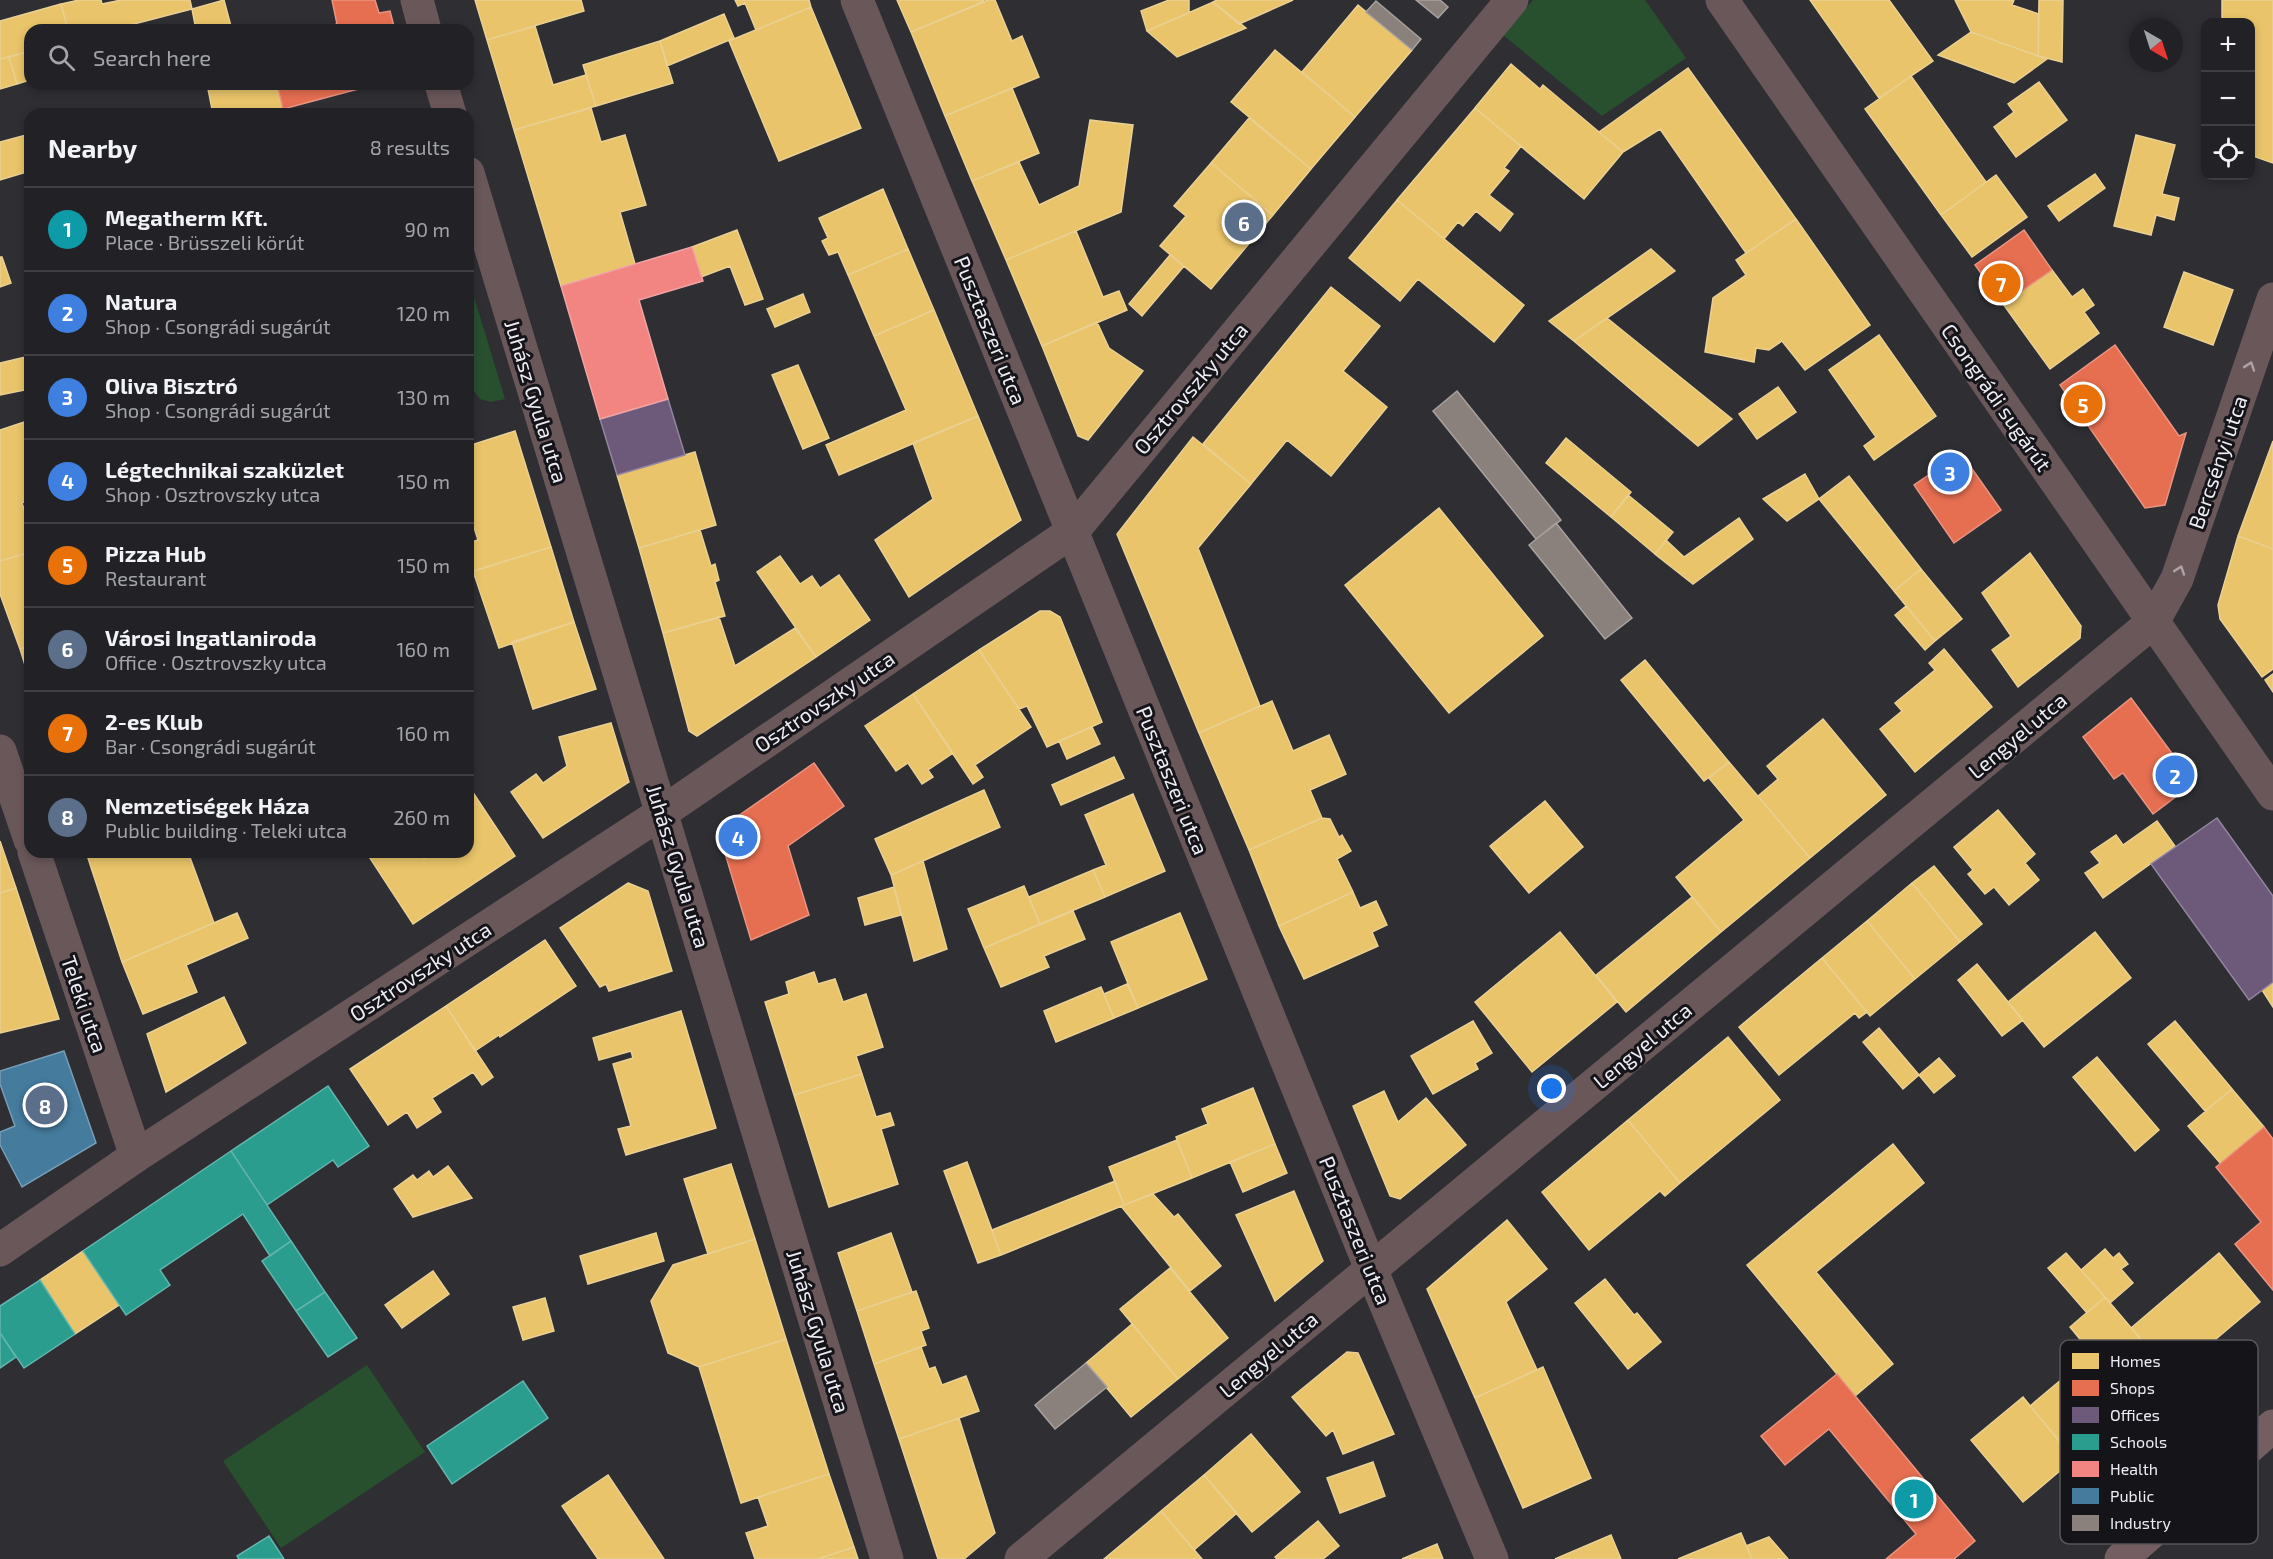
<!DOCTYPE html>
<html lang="en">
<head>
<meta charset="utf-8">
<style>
  :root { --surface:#222226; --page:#2a2a2e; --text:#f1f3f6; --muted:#a2a4a7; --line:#3f3f43; --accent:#2563eb }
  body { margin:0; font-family:"Exo 2",sans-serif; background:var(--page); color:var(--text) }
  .controls { position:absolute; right:18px; top:18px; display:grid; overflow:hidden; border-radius:12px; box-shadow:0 3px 9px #0003 }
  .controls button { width:54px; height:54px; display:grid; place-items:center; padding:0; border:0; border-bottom:2px solid var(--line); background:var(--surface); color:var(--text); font:30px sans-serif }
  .compass { position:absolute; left:2129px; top:18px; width:54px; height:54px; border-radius:50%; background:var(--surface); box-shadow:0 3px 9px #0003; rotate:141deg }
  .you { position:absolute; left:1552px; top:1089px; width:21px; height:21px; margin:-15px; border:4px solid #fff; border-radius:50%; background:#1a73e8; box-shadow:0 0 0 9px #1a73e833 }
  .badge { display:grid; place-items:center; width:39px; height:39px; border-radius:50%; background:var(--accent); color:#fff; font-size:20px; font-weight:700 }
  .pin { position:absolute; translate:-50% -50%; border:3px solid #fff; box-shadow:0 2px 6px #0006 }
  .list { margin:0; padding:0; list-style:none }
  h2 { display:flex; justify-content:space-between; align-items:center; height:78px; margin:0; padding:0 24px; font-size:26px }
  h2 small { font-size:20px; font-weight:400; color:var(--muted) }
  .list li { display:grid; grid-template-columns:39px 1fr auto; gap:18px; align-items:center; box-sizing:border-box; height:84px; padding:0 24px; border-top:2px solid var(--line) }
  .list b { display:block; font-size:22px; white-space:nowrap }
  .list p { margin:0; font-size:20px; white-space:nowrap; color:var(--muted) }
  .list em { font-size:20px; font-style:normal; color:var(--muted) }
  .icon { flex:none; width:33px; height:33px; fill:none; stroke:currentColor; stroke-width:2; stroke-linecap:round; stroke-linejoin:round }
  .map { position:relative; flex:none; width:2273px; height:1559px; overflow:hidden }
  .search { position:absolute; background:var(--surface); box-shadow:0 3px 9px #0003; left:24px; top:24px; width:450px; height:66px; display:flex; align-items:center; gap:15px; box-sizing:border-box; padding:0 21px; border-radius:18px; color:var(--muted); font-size:22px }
  .panel { position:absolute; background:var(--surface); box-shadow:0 3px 9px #0003; left:24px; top:108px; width:450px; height:750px; border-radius:18px }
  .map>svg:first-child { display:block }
  .green { fill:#28502f }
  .homes { fill:#e9c46a; stroke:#ead093; stroke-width:1.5 }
  .shops { fill:#e76f51; stroke:#e99482; stroke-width:1.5 }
  .offices { fill:#6d597a; stroke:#93859f; stroke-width:1.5 }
  .schools { fill:#2a9d8f; stroke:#64b5ad; stroke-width:1.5 }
  .health { fill:#f28482; stroke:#f0a3a4; stroke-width:1.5 }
  .public { fill:#457b9d; stroke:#779db7; stroke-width:1.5 }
  .industry { fill:#8a817c; stroke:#a8a1a0; stroke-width:1.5 }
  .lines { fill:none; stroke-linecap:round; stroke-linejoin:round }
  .minor { stroke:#6a575a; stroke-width:33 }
  .tertiary { stroke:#6a575a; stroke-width:33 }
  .primary { stroke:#745e62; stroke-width:33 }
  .oneway { stroke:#aca2a7 }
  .labels { text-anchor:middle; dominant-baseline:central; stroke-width:6; stroke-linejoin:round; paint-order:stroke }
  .street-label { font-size:21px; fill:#edecf4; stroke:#141419 }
  .key { fill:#141419; stroke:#55555b; stroke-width:1.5 }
  .key-label { font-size:16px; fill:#edecf4 }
</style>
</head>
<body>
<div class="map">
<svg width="2273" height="1559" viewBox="0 0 2273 1559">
  <rect width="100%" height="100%" fill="#2e2e33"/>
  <path class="green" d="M1533 0H1645L1686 58 1602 116 1503 35Z
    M468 277 505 399 491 402 480 399 468 383Z
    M367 1365 425 1452 281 1548 223 1461Z"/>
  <path class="homes" d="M79 0H101L102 4 121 0H190L192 9 111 30H68L61 4Z
    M224 0 232 30H196L192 9Z
    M475 0H581L584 11 487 40Z
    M735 0H809L811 7 756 30 745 3 738 6Z
    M897 0H983L984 2 911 32Z
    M987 0H995L1012 41 1022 36 1039 77 945 116 911 32Z
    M1169 0H1189V13L1147 31 1141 11Z
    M1217 0H1293L1239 24 1213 2Z
    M1810 0H1889L1933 61 1879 98Z
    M1955 0H2014L2012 5 2039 14 2038 56 1971 32Z
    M2039 0H2063L2062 62 2038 56Z
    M2222 0H2273V163L2250 155V22H2222Z
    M1213 2 1246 28 1177 57 1147 31Z
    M61 4 68 30H30V51L0 59V21Z
    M1358 5 1412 50 1355 117 1302 72Z
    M811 7 861 128 779 161 729 41Z
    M724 14 734 38 667 66 660 41Z
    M535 26 553 85 586 75 596 106 514 130 487 40Z
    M1971 32 2038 56 2047 59 2014 83 1938 55Z
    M660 41 673 83 596 106 583 65Z
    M1275 50 1355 117 1311 169 1231 102Z
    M30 51V80L17 84 9 57Z
    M9 57 17 84 0 89V59Z
    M1511 64 1540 89 1543 85 1623 152 1584 199 1475 108Z
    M1688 68 1796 219 1746 253 1660 129 1623 152 1599 132Z
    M1911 76 1986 182 1941 215 1865 109Z
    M2039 82 2067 120 2016 157 1994 127 2014 112 2008 104Z
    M207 84H246V86L277 84 283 109 262 114H213Z
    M1012 88 1039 153 972 181 945 116Z
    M591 108 601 142 625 135 646 205 620 212 635 264 561 286 514 130Z
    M1475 108 1521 146 1504 168 1509 171 1489 195 1513 214 1500 231 1476 211 1463 226 1458 222 1444 239 1397 200Z
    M1249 118 1311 169 1273 215 1211 163Z
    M1090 120 1133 125 1121 212 1006 260 972 181 1019 162 1039 205 1079 186Z
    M30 134V171L0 180V142Z
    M2136 135 2175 145 2162 194 2179 198 2174 220 2156 215 2151 235 2114 226Z
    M1211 163 1273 215 1211 289 1160 246 1186 216 1174 206Z
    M2095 174 2105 188 2059 221 2048 206Z
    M1996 175 2027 217 1972 257 1941 215Z
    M883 189 908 249 848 275 838 252 829 255 822 241 828 238 819 218Z
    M1397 200 1524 305 1494 342 1418 279 1400 301 1349 258Z
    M1796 219 1870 325 1805 370 1782 341 1769 350 1756 348 1754 362 1705 352 1713 298 1746 275 1736 260Z
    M737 230 763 299 745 305 730 266 701 277 692 247Z
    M1076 231 1103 297 1119 291 1127 310 1042 346 1006 260Z
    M908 249 934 310 874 336 848 275Z
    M1651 249 1675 271 1574 341 1549 321Z
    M1170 255 1184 266 1142 316 1129 304Z
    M0 257H2L11 283 0 287Z
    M2052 270 2072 297 2083 289 2094 305 2084 312 2099 333 2050 369 2003 304Z
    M2184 272 2233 290 2213 345 2164 327Z
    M1331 287 1380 326 1343 371 1387 407 1331 476 1287 440 1251 484 1203 444Z
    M803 294 810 312 775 327 767 309Z
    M934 310 978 416 839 475 826 445 906 410 874 336Z
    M1607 318 1732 419 1698 446 1574 341Z
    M1097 322 1109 348 1143 371 1088 440 1078 436 1042 346Z
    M1879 335 1936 416 1874 460 1864 446 1876 437 1829 370Z
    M30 356V389L0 395V363Z
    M798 365 829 438 803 449 772 375Z
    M1778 387 1796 412 1757 439 1739 414Z
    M978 416 1021 520 909 597 875 540 933 499 913 443Z
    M30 420V500L22 503 30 526V552L0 561V430Z
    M515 431 551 547 468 573V543L478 540 472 521 468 522V446Z
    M1193 437 1251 484 1198 548 1260 706 1199 733 1117 534Z
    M1566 438 1631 492 1611 517 1546 463Z
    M2273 441V549L2238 536Z
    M695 452 716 525 639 548 617 475Z
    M1805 474 1819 499 1787 521 1763 499Z
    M1849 476 1921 569 1894 591 1819 499Z
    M1628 495 1673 532 1655 554 1611 517Z
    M1439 508 1543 636 1449 713 1345 585Z
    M1739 518 1753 539 1693 584 1655 554 1666 540 1684 557Z
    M700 530 711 566 715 564 719 580 715 582 725 616 663 633 639 548Z
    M2238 536 2273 549V669L2262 677 2220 619 2218 605Z
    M551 547 574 622 499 648 473 571Z
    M30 552V646L20 649 0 594V561Z
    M2030 553 2081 626 2080 638 2018 687 1992 650 2011 636 1982 593Z
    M780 556 800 584 812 576 820 588 839 575 870 620 816 657 757 572Z
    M1921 569 1962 619 1935 641 1894 591Z
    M1906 606 1935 641 1925 650 1895 615Z
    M1040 611H1050L1060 617 1102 722 1047 747 1027 706 1019 709 979 650Z
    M719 617 735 666 795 628 816 657 697 736 689 731 663 633Z
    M574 622 596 689 533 709 512 642Z
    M30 646V681L20 649Z
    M1944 649 1992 707 1915 772 1880 729 1902 711 1895 703 1935 670 1929 663Z
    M979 650 1031 727 975 765 983 777 973 784 913 694Z
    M1645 660 1729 762 1704 781 1621 680Z
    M2273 674V692L2265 680Z
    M913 694 953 753 928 770 933 777 922 784 908 763 896 771 865 726Z
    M1272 701 1293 751 1329 735 1346 774 1310 790 1322 818 1249 850 1199 733Z
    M1823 719 1886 795 1810 858 1758 796 1778 779 1767 766Z
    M611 723 629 782 543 838 511 792 536 774 543 783 567 766 559 737Z
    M1092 727 1100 744 1067 759 1059 741Z
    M1114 757 1124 778 1061 805 1052 785Z
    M1729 762 1810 858 1721 932 1676 877 1744 820 1709 778Z
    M470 788 515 856 413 924 366 852H420L424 859 435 852H468V790Z
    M984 790 1000 827 891 875 875 839Z
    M1133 794 1165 871 1105 897 1093 870 1106 865 1085 815Z
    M1545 801 1583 847 1529 893 1490 846Z
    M1998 810 2035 854 2025 863 2039 880 2009 905 1994 887 1985 894 1968 874 1973 870 1954 847Z
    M1322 818 1330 819 1339 837 1342 835 1351 851 1337 859 1353 892 1279 926 1249 850Z
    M2157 821 2175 846 2103 898 2085 873 2100 863 2091 852 2116 835 2123 845Z
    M0 841 16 888 0 893Z
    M86 852H188L214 923 122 962Z
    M923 861 947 949 914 961 891 875Z
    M1934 866 1982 924 1960 942 1912 883Z
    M1093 870 1105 897 1040 924 1029 897Z
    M628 883 648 891 672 971 609 991 606 984 600 987 560 928Z
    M1912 883 1960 942 1915 979 1867 921Z
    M1024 886 1040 924 984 948 968 909Z
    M894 887 901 915 865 925 858 898Z
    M16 888 59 1019 0 1033V893Z
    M1353 892 1360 908 1376 901 1387 925 1372 932 1378 946 1304 979 1279 926Z
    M1692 897 1721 932 1626 1012 1596 975Z
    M1073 911 1085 939 1044 956 1049 967 1001 987 984 948Z
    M237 913 248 938 186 965 197 992 143 1014 122 962Z
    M1180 913 1207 979 1138 1008 1111 942Z
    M1867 921 1915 979 1870 1016 1822 958Z
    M1560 932 1617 1002 1532 1072 1475 1002Z
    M2095 932 2131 978 2044 1047 2008 1002Z
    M545 940 576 986 500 1037 499 1035 475 1051 446 1006Z
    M1822 958 1867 1012 1859 1018 1855 1013 1779 1075 1739 1027Z
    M1977 964 2023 1020 2002 1036 1958 980Z
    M814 972 818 984 835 979 843 1002 866 994 883 1047 856 1056 862 1074 794 1095 765 1002 789 994 786 982Z
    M2273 982V1007L2262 990Z
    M1127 984 1138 1008 1114 1018 1104 994Z
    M1101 987 1114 1018 1056 1042 1044 1011Z
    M224 997 246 1043 166 1092 147 1034Z
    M446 1006 493 1077 482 1085 473 1072 432 1098 441 1112 417 1128 407 1112 388 1125 350 1069Z
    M681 1011 716 1128 626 1155 618 1129 631 1126 613 1064 633 1058 631 1051 599 1060 593 1038Z
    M1473 1021 1492 1053 1475 1063 1478 1069 1433 1094 1411 1056Z
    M2175 1021 2232 1089 2205 1111 2148 1044Z
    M1879 1028 1919 1075 1903 1089 1863 1042Z
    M1728 1037 1780 1100 1680 1183 1628 1120Z
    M2097 1057 2159 1130 2135 1151 2073 1077Z
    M1939 1058 1955 1076 1934 1093 1919 1075Z
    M862 1074 876 1117 890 1113 894 1125 881 1129 898 1184 829 1207 794 1095Z
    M1253 1088 1275 1144 1192 1178 1176 1137 1208 1124 1202 1109Z
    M2232 1089 2264 1127 2221 1164 2188 1126Z
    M1384 1091 1398 1122 1426 1098 1466 1145 1400 1199 1390 1196 1353 1106Z
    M1628 1120 1680 1183 1665 1196 1660 1191 1589 1250 1542 1192Z
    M1177 1140 1192 1178 1124 1205 1109 1167Z
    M1275 1144 1287 1173 1243 1192 1230 1162Z
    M1893 1144 1924 1183 1816 1272 1893 1364 1855 1396 1747 1265Z
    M967 1162 1001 1255 978 1263 944 1171Z
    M731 1164 755 1239 708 1254 684 1179Z
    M448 1166 472 1198 413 1217 394 1189 413 1175 417 1180 429 1171 433 1177Z
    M1115 1181 1124 1205 1001 1255 992 1230Z
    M1294 1191 1323 1261 1275 1301 1236 1215Z
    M1153 1194 1174 1217 1178 1214 1221 1266 1190 1291 1121 1206Z
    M1507 1220 1547 1269 1506 1302 1537 1370 1475 1398 1427 1289Z
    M656 1233 664 1261 588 1284 580 1256Z
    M891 1233 912 1292 857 1311 838 1253Z
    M755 1239 786 1339 699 1367 668 1353 651 1301 673 1265Z
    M2105 1249 2113 1258 2119 1253 2128 1264 2121 1269 2133 1283 2110 1303 2081 1270Z
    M83 1251 119 1305 75 1334 40 1280Z
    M2066 1253 2105 1297 2087 1313 2048 1268Z
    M2219 1253 2260 1302 2172 1376 2131 1328Z
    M1170 1268 1228 1338 1178 1379 1120 1309Z
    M433 1271 449 1294 402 1328 385 1305Z
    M1605 1279 1634 1315 1637 1313 1661 1342 1628 1369 1575 1303Z
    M916 1291 929 1328 921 1331 926 1345 874 1364 857 1311Z
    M2105 1297 2172 1376 2074 1459 2030 1406 2074 1369 2085 1382 2103 1367 2070 1327Z
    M545 1298 554 1331 523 1340 513 1307Z
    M1132 1324 1178 1379 1131 1417 1086 1363Z
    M786 1339 829 1474 741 1503 699 1367Z
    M921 1347 929 1369 935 1367 942 1385 966 1376 979 1411 899 1439 874 1364Z
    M1347 1352 1358 1353 1394 1434 1343 1454 1333 1430 1326 1436 1292 1397Z
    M1543 1367 1591 1478 1523 1508 1475 1398Z
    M2023 1397 2074 1459 2023 1502 1971 1440Z
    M959 1418 995 1533 964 1559H938L899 1439Z
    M1251 1434 1300 1492 1252 1532 1204 1475Z
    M1373 1462 1385 1496 1340 1513 1327 1478Z
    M829 1474 854 1547 818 1559H755L746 1533 768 1526 758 1497Z
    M608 1475 664 1559H598L562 1506Z
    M1204 1475 1237 1513 1194 1550 1161 1511Z
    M1161 1511 1202 1559H1104L1146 1524Z
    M1318 1521 1339 1546 1323 1559H1277L1275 1557Z
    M1741 1533 1752 1559H1678Z
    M1611 1535 1621 1559H1555Z
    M1769 1537 1788 1559H1752L1746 1546Z
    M1437 1544 1443 1559H1402Z
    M854 1547 858 1559H818Z"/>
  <path class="shops" d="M332 0H375L379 13 390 11 395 30H315L337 24Z
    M277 84H377L283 109Z
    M2024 230 2052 270 2003 304 1975 265Z
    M2115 345 2179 436 2186 433 2165 505 2145 508 2060 385Z
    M1961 453 2001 510 1954 543 1914 485Z
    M2131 698 2194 783 2153 814 2123 773 2114 779 2083 737Z
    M814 763 844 806 788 846 809 915 751 940 718 830Z
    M2264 1127 2273 1139V1290L2235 1244 2261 1222 2216 1167Z
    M1837 1374 1975 1541 1954 1559H1886L1916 1534 1829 1429 1785 1465 1761 1436Z"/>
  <path class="offices" d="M668 399 685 455 617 475 600 419Z
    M2217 818 2273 896V982L2249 1000 2151 864Z"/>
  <path class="schools" d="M328 1086 369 1146 338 1167 333 1160 267 1205 231 1151Z
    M231 1151 291 1241 270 1256 243 1214 160 1270 170 1285 126 1315 83 1251Z
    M291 1241 325 1292 296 1311 262 1261Z
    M40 1280 75 1334 24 1368 0 1333V1306Z
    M325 1292 357 1338 328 1357 296 1311Z
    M0 1333 16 1357 0 1368Z
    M523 1381 548 1418 452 1484 427 1446Z
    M269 1536 284 1559H239L237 1556Z"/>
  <path class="health" d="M692 247 703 281 639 300 668 399 600 419 561 286Z"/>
  <path class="public" d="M64 1051 96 1143 22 1187 0 1145V1132L15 1126 0 1084V1071Z"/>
  <path class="industry" d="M1416 0H1440L1448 7 1438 18Z
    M1376 1 1421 39 1412 50 1366 12Z
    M1457 391 1561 520 1536 539 1433 411Z
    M1556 523 1632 618 1605 639 1529 545Z
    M1086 1363 1107 1387 1055 1429 1035 1405Z"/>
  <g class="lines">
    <path class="minor" d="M417 0 425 30
      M857 0 1371 1269 1492 1559
      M441 84 450 114
      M468 173 887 1559
      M0 751 30 840
      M34 852 136 1156
      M0 1250 136 1156 663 812 1073 531 1512 0
      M1021 1559 2153 622 2177 579 2273 299"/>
    <path class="tertiary" d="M1722 0 2273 794"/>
    <path class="primary" d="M2121 1559 2273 1426"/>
  </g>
  <defs><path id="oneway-chevron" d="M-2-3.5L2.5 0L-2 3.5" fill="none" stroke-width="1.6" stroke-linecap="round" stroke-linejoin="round" transform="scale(1.5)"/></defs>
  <g class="oneway">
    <use href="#oneway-chevron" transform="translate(2250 366) rotate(-71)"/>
    <use href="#oneway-chevron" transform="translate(2180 570) rotate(-71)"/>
  </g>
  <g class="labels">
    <g class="street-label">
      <text transform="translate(991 330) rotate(68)">Pusztaszeri utca</text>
      <text transform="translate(1190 388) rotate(-50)">Osztrovszky utca</text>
      <text transform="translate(1997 397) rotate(55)">Csongrádi sugárút</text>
      <text transform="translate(537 401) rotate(73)">Juhász Gyula utca</text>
      <text transform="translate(2217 462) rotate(-71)">Bercsényi utca</text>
      <text transform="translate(824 701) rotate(-34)">Osztrovszky utca</text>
      <text transform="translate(2017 735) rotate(-40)">Lengyel utca</text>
      <text transform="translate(1173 780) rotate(68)">Pusztaszeri utca</text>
      <text transform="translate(679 866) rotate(73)">Juhász Gyula utca</text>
      <text transform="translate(420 971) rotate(-33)">Osztrovszky utca</text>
      <text transform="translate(85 1004) rotate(71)">Teleki utca</text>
      <text transform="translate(1642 1045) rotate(-40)">Lengyel utca</text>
      <text transform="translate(1356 1230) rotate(68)">Pusztaszeri utca</text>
      <text transform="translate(819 1331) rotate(73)">Juhász Gyula utca</text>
      <text transform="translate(1268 1354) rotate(-40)">Lengyel utca</text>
    </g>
  </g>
  <rect x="2060" y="1340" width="198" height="204" rx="9" class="key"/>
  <rect x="2072" y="1353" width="27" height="16" fill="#e9c46a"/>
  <rect x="2072" y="1380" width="27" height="16" fill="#e76f51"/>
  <rect x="2072" y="1407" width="27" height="16" fill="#6d597a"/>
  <rect x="2072" y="1434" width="27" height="16" fill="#2a9d8f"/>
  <rect x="2072" y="1461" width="27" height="16" fill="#f28482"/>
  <rect x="2072" y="1488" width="27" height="16" fill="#457b9d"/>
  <rect x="2072" y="1515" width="27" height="16" fill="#8a817c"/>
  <g class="key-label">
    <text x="2110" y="1367">Homes</text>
    <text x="2110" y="1394">Shops</text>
    <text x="2110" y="1421">Offices</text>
    <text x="2110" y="1448">Schools</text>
    <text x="2110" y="1475">Health</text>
    <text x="2110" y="1502">Public</text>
    <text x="2110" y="1529">Industry</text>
  </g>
</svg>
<div class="controls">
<button>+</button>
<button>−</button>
<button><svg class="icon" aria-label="locate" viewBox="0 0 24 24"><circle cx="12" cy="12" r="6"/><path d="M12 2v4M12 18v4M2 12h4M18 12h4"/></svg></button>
</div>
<svg class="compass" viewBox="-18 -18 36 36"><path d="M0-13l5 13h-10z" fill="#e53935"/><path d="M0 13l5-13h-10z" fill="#a2a4a7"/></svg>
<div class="you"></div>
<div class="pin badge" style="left:1914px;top:1499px;background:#0f9aa8">1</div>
<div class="pin badge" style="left:2175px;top:775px;background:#3f7fe0">2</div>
<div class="pin badge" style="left:1950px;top:472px;background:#3f7fe0">3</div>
<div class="pin badge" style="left:738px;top:837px;background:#3f7fe0">4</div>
<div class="pin badge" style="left:2083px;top:404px;background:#e8710a">5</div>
<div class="pin badge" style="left:1244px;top:222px;background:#5c6f8a">6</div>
<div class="pin badge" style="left:2001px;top:283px;background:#e8710a">7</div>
<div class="pin badge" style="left:45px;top:1105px;background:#5c6f8a">8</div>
<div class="search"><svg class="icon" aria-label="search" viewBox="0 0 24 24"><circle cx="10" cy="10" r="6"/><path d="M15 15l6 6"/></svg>Search here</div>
<section class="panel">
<h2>Nearby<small>8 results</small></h2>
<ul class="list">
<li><span class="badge" style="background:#0f9aa8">1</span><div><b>Megatherm Kft.</b><p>Place · Brüsszeli körút</p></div><em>90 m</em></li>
<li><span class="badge" style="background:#3f7fe0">2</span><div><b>Natura</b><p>Shop · Csongrádi sugárút</p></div><em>120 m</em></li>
<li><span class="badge" style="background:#3f7fe0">3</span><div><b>Oliva Bisztró</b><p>Shop · Csongrádi sugárút</p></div><em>130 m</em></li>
<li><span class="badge" style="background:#3f7fe0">4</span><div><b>Légtechnikai szaküzlet</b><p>Shop · Osztrovszky utca</p></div><em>150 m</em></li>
<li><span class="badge" style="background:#e8710a">5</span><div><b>Pizza Hub</b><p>Restaurant</p></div><em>150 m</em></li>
<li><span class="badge" style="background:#5c6f8a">6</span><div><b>Városi Ingatlaniroda</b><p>Office · Osztrovszky utca</p></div><em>160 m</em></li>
<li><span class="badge" style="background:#e8710a">7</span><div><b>2-es Klub</b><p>Bar · Csongrádi sugárút</p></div><em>160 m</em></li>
<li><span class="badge" style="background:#5c6f8a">8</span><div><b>Nemzetiségek Háza</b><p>Public building · Teleki utca</p></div><em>260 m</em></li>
</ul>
</section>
</div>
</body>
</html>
